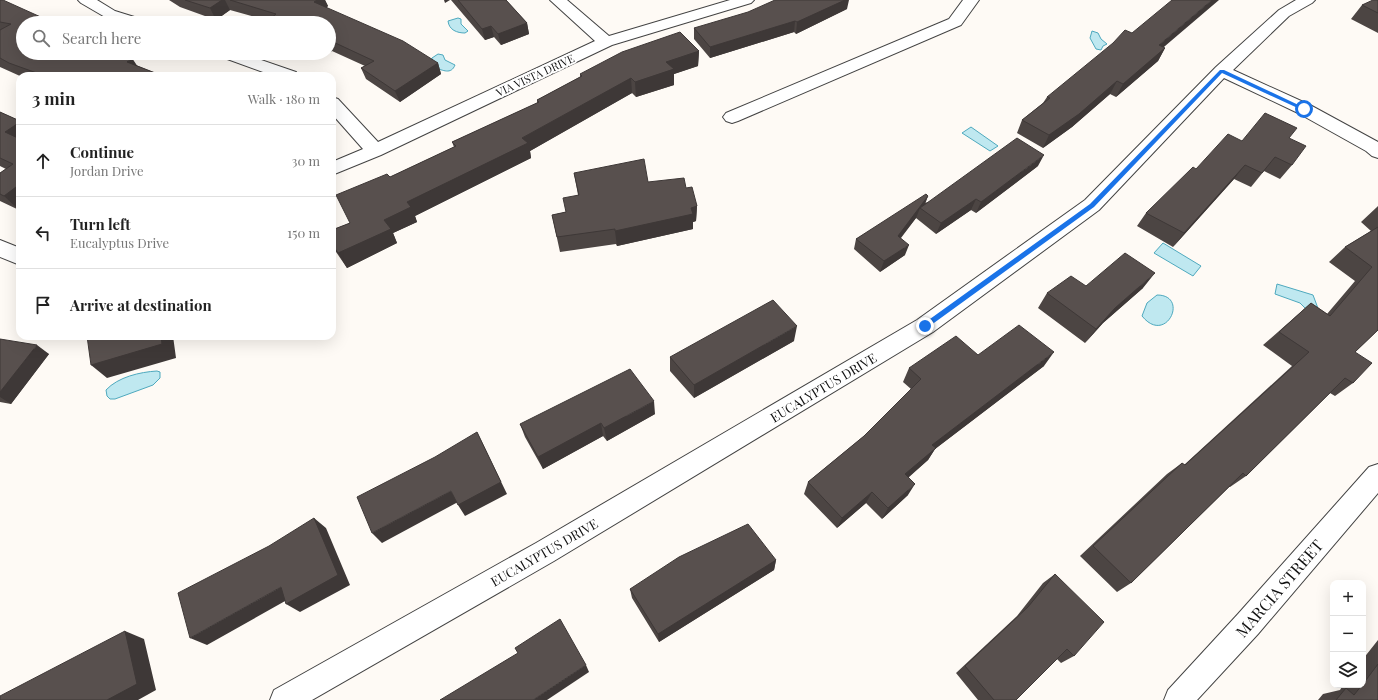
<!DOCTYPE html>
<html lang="en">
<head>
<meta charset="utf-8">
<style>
  :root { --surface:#fff; --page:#f6f6f6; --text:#222; --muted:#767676; --line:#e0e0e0 }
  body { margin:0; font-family:"Playfair Display",serif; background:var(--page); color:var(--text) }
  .controls { position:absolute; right:12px; bottom:12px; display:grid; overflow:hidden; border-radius:8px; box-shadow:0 4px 16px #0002 }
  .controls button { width:36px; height:36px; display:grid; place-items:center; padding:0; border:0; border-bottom:1px solid var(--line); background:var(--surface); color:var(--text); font:20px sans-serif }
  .stop { position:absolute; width:12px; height:12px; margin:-9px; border:3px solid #1a73e8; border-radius:50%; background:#fff }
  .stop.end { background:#1a73e8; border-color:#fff; box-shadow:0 1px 4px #0008 }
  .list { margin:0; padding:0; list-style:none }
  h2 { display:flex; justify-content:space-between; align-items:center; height:52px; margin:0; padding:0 16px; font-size:17px }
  h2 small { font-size:13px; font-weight:400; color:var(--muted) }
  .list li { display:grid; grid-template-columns:26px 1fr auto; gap:12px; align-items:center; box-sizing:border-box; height:72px; padding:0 16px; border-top:1px solid var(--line) }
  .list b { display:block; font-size:15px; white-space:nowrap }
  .list p { margin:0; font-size:13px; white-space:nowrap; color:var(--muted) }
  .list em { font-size:13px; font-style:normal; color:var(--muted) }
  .icon { flex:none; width:22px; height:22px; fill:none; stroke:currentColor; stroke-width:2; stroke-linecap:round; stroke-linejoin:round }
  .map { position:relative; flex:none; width:1378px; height:700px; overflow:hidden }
  .search { position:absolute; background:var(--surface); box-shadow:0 4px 16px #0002; left:16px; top:16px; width:320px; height:44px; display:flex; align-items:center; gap:10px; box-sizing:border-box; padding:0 14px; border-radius:22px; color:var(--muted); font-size:15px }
  .panel { position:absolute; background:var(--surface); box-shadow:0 4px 16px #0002; left:16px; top:72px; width:320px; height:268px; border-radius:12px }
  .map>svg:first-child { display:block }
  .water { fill:#bfe8f0; stroke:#4ea9be }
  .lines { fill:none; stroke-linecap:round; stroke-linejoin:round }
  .minor-casing { stroke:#434343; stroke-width:2 }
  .minor { fill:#fff; fill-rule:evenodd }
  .wall { fill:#4c4543 }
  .shaded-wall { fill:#3e3837 }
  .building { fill:#58504e; stroke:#3e3837 }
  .route { fill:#1a73e8 }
  .labels { text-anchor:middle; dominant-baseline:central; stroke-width:4; stroke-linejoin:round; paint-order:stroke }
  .far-street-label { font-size:11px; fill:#101010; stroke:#fff }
  .street-label { font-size:13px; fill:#101010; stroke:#fff }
  .near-street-label { font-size:16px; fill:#101010; stroke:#fff }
</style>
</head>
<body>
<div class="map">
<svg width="1378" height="700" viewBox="0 0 1378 700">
  <rect width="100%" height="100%" fill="#fefaf5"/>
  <path class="water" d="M458 18 461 19V24L468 31 465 33C457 33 449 30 448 21Z
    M1092 31 1098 33 1101 39 1107 44 1103 46 1101 50 1096 49 1090 38Z
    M438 54 443 55 445 60 455 65C451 75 443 70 435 68L431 61 432 58Z
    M971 127 998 146 990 151 962 133Z
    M1163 243 1201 266 1193 276 1154 253Z
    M1277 284 1313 295 1319 311 1306 309 1300 303 1275 294Z
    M1157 295C1190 295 1166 346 1142 316L1147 303Z
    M157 371 160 372V378L153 385 115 399H110L107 396 106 390C118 377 140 372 157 371Z"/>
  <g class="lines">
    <g class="minor-casing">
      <path id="minor" d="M78 0H97L115 11 144 20 146 23H122L105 17 81 3Z
        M550 0H567L609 36 730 0H754L751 3 612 45 381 155 332 175V162L363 149 332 114V97L338 99 378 142 595 41Z
        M963 0H979L961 25 738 121 732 123 726 121 723 117 726 113 949 19Z
        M1296 0H1315L1312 3 1289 16 1233 70 1310 105 1378 142V158L1372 156 1366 151 1298 113 1224 78 1099 210 933 332 554 561 312 700H270L274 690 536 543 917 320 1085 200 1216 67 1279 10Z
        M217 53H241L296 72 298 76H274L219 56Z
        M0 240 20 248V265L0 257Z
        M1378 464V493L1258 634 1197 700H1164L1168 690 1238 614 1369 467Z"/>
    </g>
    <use href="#minor" class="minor"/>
  </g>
  <path class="wall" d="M0 0 138 66 163 76H20L0 67Z
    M169 0H325L328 6 326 8 438 63 441 74 400 102 366 79 361 68 365 66 332 51 329 52V23H270L269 21 230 10 216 20 180 7Z
    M451 0H506L527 23 529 34 501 45 494 37 485 40Z
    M1378 0V33L1351 19 1362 5Z
    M847 9 796 34 794 32 710 58 694 39V28Z
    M1164 48H1165L1158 61 1116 97 1110 94 1072 127 1043 148 1017 133 1022 120 1043 103 1047 97Z
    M699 51 698 66 674 74V85L636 97 632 93 530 151 531 158 415 216 417 222 393 233 397 243 347 268 332 246V230L350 223 390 177 454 147 452 142 537 103V100L580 77V74Z
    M0 112 20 121V209L19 210 0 201V173L6 169 0 166Z
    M1289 138 1292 165 1280 179 1264 171 1251 187 1234 179 1173 247 1137 226 1146 213 1196 169 1242 141Z
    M1038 166 976 213 971 210 936 234 916 218 901 238 905 255 880 272 854 249 856 239 928 196 925 203Z
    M574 173 686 188 697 206 696 221 693 222V229L617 246 616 244 560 252 552 215 566 212 578 195Z
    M1378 206V330L1355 352 1353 383 1335 396 1330 393 1246 476 1230 487H1229L1131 583 1117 592 1080 556 1167 474 1182 463 1184 465 1292 366 1263 345 1311 303 1327 314 1355 281 1329 262 1345 247 1371 231 1361 222 1377 207Z
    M1086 286 1143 288 1103 323 1085 343 1038 308 1047 293Z
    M0 339 49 354 11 404 0 402Z
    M794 341 694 398 670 371V357Z
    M978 355 1044 366 935 449 928 460 908 478V495L882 519 866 503 837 528 804 494 808 482 864 436 911 389 903 382 909 368Z
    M655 414 607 441 603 436 543 469 525 437 520 424Z
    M776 560 774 570 659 642 632 598 630 589Z
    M1055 574 1074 656 1061 663 1057 659 1016 700H978L956 673 1017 616 1043 583Z
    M1378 640V700H1318L1323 694 1340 690 1343 685H1363V659Z"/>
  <path class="shaded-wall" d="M222 0H225L230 10 216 20 210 8Z
    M317 0H325L328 6 319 13 314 2Z
    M444 0H450L445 3Z
    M840 0H849L847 9 796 34 797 22Z
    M1212 0H1219L1151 58 1159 45Z
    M795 21 794 32 710 58V47Z
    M527 23 529 34 501 45 498 34Z
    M491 26 494 37 485 40 482 29Z
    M329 44 332 51 329 52Z
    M1165 48 1158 61 1116 97 1123 84Z
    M699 51 698 66 674 74V85L636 97 635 82 666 62Z
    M132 58 142 73 127 62Z
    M438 63 441 74 400 102 395 91Z
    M631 78 632 93 530 151 531 158 415 216 417 222 393 233 397 243 347 268 338 253 384 220 407 202Z
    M1117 81 1110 94 1072 127 1043 148 1049 135Z
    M20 122V146L5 132Z
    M1044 155 1038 166 976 213 981 202Z
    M1245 165 1234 179 1173 247 1184 233Z
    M16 187 20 191V209L19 210 4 196Z
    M928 196 924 207 920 208 916 218 894 246 898 236Z
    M976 199 971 210 936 234 941 223Z
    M697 206 696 221 693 222V229L617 246 615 231Z
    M909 245 905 255 880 272 884 261Z
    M1155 273 1143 288 1103 323 1085 343 1096 329 1115 308Z
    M797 326 794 341 694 398V385Z
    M161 336H173L176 358 107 378 91 365Z
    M37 345 49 354 11 404 0 397V392Z
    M1054 352 1044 366 935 449 928 460 898 486 905 474 932 445Z
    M654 401 655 414 607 441 604 428Z
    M601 423 603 436 543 469 538 457Z
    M477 432 507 494 465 516 458 505Z
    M915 484 908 495 882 519 888 508Z
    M451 491 458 502 382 543 372 533Z
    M872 492 866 503 837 528 842 518Z
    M314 518 326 528 350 585 300 612 286 604Z
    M776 560 774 570 659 642 658 634Z
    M281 587 294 596 207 645 190 638Z
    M125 631 144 639 156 690 138 700H107Z
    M586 665 589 672 547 700H533Z"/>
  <path class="building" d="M0 0H3L54 23H23V53H120L132 58 127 62 163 76H45L9 63 0 58V30L11 24 0 22Z
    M185 0H222L210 8Z
    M230 0H317L314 2 403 41 438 63 395 91 361 68 374 61 329 40V23H276L269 20 276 14Z
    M458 0H506L527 23 498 34 491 26 482 29Z
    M775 0H845L797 22 795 21 710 47 694 28 748 12Z
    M1172 0H1212L1159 45 1165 48 1123 84 1117 81 1079 114 1049 135 1022 120 1050 98 1047 97 1113 43 1125 30 1132 33Z
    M1373 0H1378V13L1362 5Z
    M680 32 699 51 666 62 674 69 635 82 631 78 522 138 528 143 407 202 411 207 384 220 391 229 338 253 332 244V230L350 223 336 195 387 174 390 177 456 146 452 142 539 102 537 100 582 76 580 74 622 52Z
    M0 112 20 121V122L5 132 20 139V189L16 187 4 196 0 194V173L13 164 0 158Z
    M1265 113 1297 128 1289 138 1306 146 1292 165 1275 157 1262 173 1245 165 1184 233 1146 213 1193 167 1196 169 1228 134 1242 141Z
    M1017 138 1044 155 981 202 976 199 941 223 920 208Z
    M644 159 648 182 684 178 686 188 692 187 697 206 691 208 693 214 615 231V229L557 237 552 215 566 212 563 198 579 195 574 173Z
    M926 194 928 196 898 236 909 245 884 261 856 239Z
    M1378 227V330L1355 352 1372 363 1353 383 1345 378 1246 476 1243 473 1131 583 1093 546 1182 463 1185 465 1309 352 1279 332 1311 303 1330 316 1372 267 1345 247Z
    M1125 253 1155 273 1115 308 1096 329 1047 293 1071 276 1086 286Z
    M773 300 797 326 694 385 670 357Z
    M1019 325 1054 352 932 445 936 448 905 474 915 484 888 508 872 492 842 518 808 482 864 436 921 379 909 368 956 336 978 355Z
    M87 336H161L162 344 91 365Z
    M0 339 37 345 0 392Z
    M630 369 654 401 604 428 601 423 538 457 520 424Z
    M477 432 501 482 458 505 451 491 372 533 357 497 435 457Z
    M314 518 338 575 286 604 281 587 190 638 178 593 269 546Z
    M748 524 776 560 658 634 630 589 679 557Z
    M1055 574 1104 622 1074 656 1067 649 1016 700H994L965 666 1028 607Z
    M560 619 586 665 533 700H440L518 653 515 648Z
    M125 631 137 684 107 700H0V696Z
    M1378 664V700H1336L1346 688 1354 695 1362 685H1363V684Z"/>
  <path class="route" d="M1220 70H1224L1307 109 1302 110 1222 73 1094 207 927 328H923V324L1090 204Z"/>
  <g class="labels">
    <g class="far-street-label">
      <text transform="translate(535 75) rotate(-25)">VIA VISTA DRIVE</text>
    </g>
    <g class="street-label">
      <text transform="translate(823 387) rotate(-31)">EUCALYPTUS DRIVE</text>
      <text transform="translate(544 552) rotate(-30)">EUCALYPTUS DRIVE</text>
    </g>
    <g class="near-street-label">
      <text transform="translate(1279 588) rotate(-49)">MARCIA STREET</text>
    </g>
  </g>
</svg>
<div class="controls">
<button>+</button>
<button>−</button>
<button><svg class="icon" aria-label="layers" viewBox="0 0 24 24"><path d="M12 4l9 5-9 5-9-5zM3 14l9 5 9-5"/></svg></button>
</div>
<div class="stop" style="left:1304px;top:109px"></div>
<div class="stop end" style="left:925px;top:326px"></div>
<div class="search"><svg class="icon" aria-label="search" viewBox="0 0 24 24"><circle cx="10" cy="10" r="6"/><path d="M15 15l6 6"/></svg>Search here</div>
<section class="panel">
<h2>3 min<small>Walk · 180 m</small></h2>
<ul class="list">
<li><svg class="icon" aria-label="ahead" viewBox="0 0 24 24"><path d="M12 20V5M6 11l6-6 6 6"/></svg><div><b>Continue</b><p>Jordan Drive</p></div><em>30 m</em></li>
<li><svg class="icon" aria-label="left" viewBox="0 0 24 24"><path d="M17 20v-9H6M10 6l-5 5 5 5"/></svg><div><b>Turn left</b><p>Eucalyptus Drive</p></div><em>150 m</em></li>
<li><svg class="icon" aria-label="arrive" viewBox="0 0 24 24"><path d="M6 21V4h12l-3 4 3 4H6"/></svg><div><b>Arrive at destination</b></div></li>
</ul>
</section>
</div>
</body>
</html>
